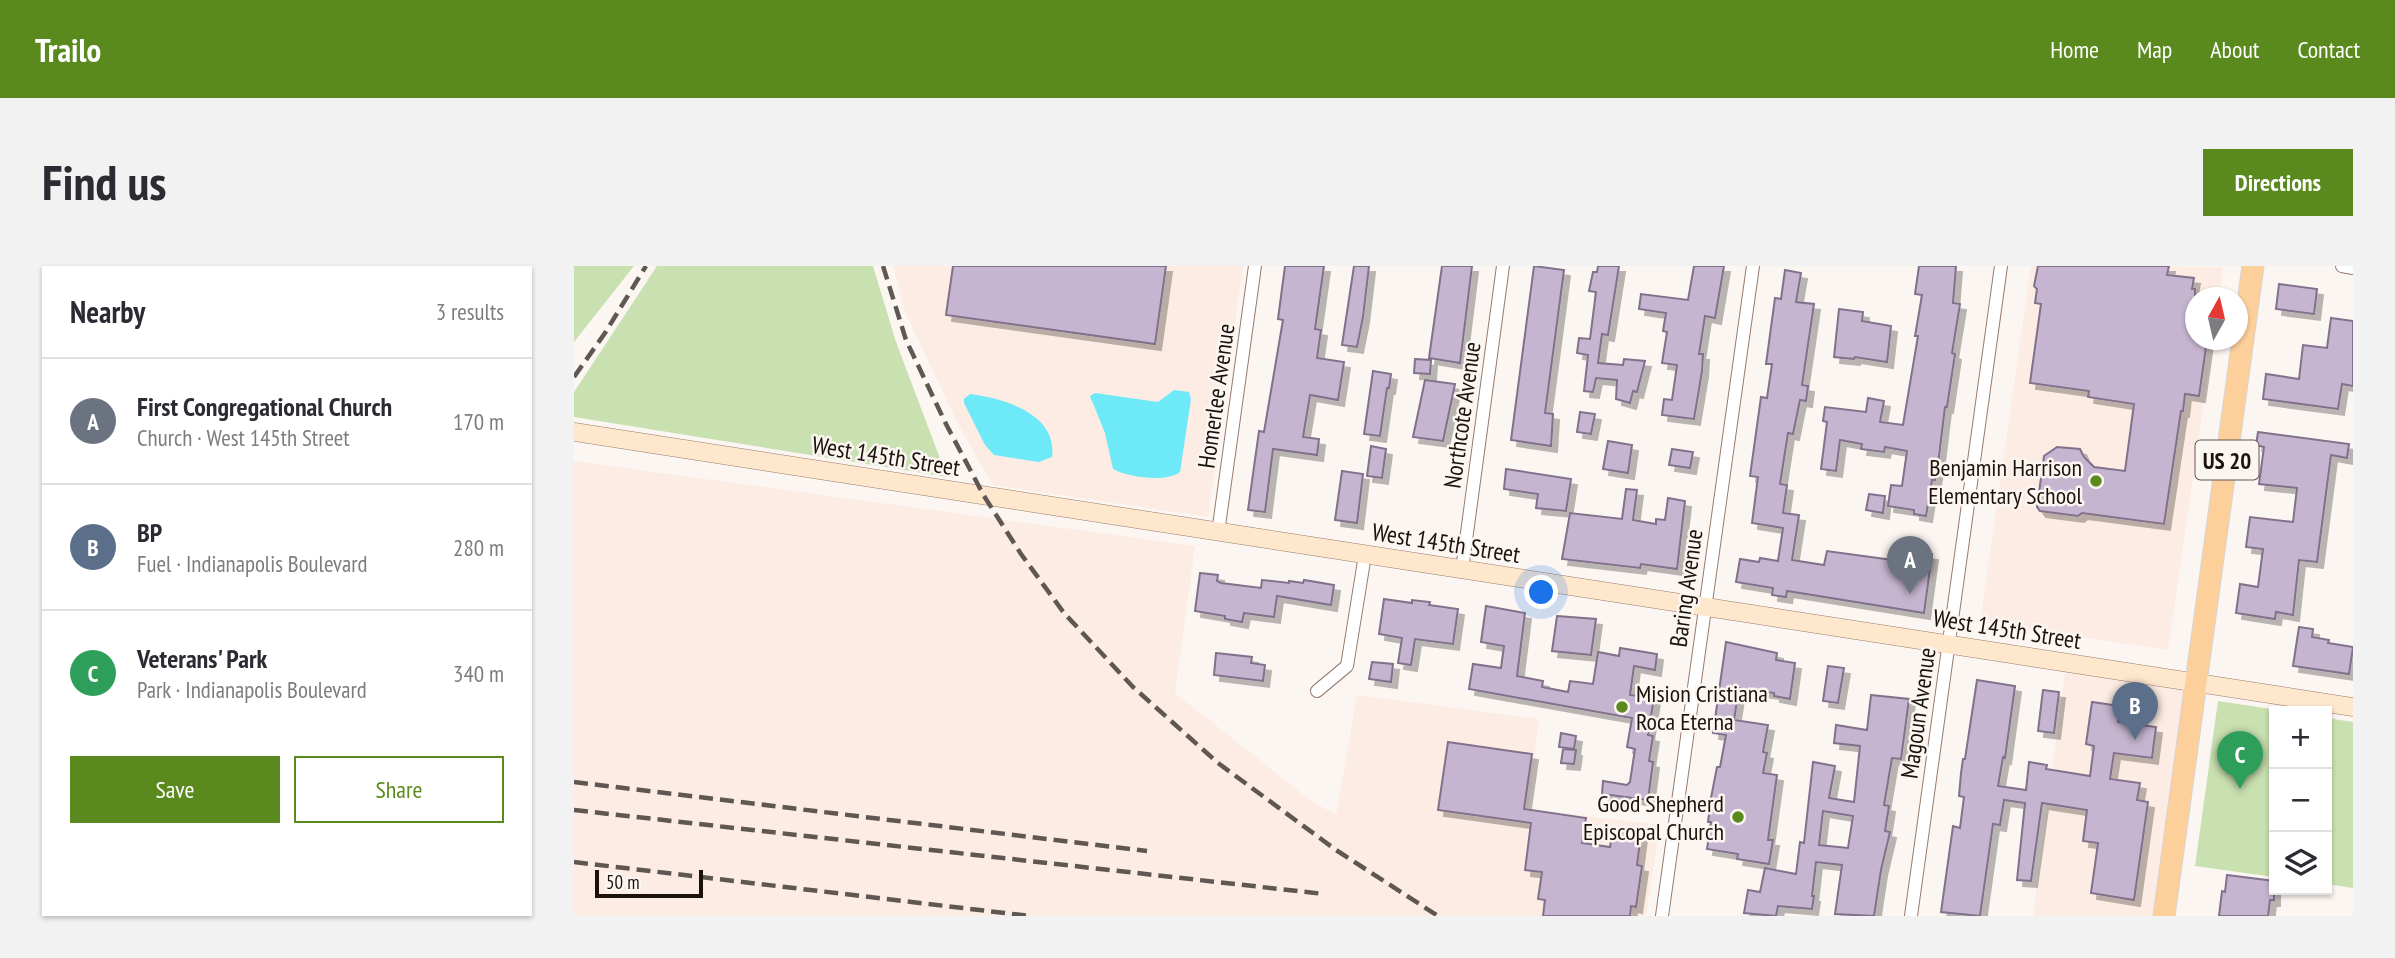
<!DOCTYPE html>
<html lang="en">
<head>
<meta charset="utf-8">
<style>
  :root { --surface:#fff; --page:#f2f2f3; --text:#2b2b33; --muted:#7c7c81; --line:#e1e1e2; --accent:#5a8a1e }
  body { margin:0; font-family:"PT Sans Narrow",sans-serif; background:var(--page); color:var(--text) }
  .controls { position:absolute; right:21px; bottom:21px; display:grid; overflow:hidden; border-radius:0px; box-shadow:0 2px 5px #0004 }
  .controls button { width:63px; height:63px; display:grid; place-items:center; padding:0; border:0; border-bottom:2px solid var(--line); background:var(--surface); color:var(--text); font:35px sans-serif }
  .compass { position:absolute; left:1611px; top:21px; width:63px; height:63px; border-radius:50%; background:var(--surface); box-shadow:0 2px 5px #0004; rotate:8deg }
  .scale { position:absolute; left:21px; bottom:18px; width:108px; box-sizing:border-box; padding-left:7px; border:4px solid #1c120c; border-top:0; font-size:19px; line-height:24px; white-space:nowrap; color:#1c120c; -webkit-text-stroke:5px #fcf6f2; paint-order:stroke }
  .you { position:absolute; left:968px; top:327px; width:24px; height:24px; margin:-18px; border:5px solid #fff; border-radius:50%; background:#1a73e8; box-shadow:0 0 0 10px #1a73e833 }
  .badge { display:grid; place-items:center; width:46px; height:46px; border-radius:50%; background:var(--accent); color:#fff; font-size:23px; font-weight:700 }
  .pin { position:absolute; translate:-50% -58px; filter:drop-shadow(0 2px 4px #0008) }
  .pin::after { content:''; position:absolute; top:37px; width:24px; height:21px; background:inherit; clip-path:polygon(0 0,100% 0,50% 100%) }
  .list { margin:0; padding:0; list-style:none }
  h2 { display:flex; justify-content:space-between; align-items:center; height:91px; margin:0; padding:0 28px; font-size:30px }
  h2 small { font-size:23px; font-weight:400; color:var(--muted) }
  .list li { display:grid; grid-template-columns:46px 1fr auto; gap:21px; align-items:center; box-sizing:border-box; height:126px; padding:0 28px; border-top:2px solid var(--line) }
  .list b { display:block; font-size:26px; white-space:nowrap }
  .list p { margin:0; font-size:23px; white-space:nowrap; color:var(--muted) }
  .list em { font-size:23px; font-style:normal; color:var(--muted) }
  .actions { display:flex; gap:14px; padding:21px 28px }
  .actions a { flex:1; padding:16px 0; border:2px solid var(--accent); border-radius:0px; text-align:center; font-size:24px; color:var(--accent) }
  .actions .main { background:var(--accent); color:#fff }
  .icon { flex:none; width:38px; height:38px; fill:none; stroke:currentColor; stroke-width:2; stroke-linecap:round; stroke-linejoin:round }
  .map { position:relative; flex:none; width:1779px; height:650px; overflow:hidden; border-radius:0px }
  header { display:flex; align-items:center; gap:42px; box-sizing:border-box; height:98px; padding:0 35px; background:var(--accent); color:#fff }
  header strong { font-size:33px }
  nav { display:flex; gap:38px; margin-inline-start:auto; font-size:24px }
  .intro { display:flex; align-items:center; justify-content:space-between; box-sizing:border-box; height:168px; padding:0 42px }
  h1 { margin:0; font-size:49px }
  .button { padding:18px 32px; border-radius:0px; background:var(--accent); color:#fff; font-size:24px; font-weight:700 }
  main { display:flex; gap:42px; padding:0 42px }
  aside { flex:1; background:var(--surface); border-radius:0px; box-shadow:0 2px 5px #0004 }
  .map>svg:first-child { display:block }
  .built { fill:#fcece3 }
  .green { fill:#c9e1b0 }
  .water { fill:#6ee9f8 }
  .building { fill:#c6b5d0; stroke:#81718b; stroke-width:2; fill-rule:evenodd; filter:url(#shadow) }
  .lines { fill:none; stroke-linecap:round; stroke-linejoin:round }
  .street-casing { stroke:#977b6b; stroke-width:14 }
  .secondary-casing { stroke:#977b6b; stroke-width:19 }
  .primary-casing { stroke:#d6d4d3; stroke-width:23 }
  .street { stroke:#fff; stroke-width:12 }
  .secondary { stroke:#fee7cd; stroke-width:18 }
  .primary { stroke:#fccf9b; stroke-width:21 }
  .rail { stroke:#5f5751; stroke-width:4.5; stroke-dasharray:14 7; stroke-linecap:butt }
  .poi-dot { fill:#5a8a1e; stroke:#fcf6f2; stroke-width:2.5 }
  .labels { text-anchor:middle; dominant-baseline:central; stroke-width:5; stroke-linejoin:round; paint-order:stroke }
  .shield { fill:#fcf6f2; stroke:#5f5651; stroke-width:2 }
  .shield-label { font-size:23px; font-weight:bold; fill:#1c120c }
  .street-label { font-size:24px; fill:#1c120c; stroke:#fcf6f2 }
  .poi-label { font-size:24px; fill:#1c120c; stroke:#fcf6f2; text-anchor:end }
</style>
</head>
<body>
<header>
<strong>Trailo</strong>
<nav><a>Home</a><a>Map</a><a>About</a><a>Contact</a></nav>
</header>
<div class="intro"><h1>Find us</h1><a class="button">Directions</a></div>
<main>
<aside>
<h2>Nearby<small>3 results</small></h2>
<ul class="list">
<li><span class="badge" style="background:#6b7280">A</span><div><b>First Congregational Church</b><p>Church · West 145th Street</p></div><em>170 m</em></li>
<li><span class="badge" style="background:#5c6f8a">B</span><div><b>BP</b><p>Fuel · Indianapolis Boulevard</p></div><em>280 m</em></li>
<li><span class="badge" style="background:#2e9e5b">C</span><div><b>Veterans' Park</b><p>Park · Indianapolis Boulevard</p></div><em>340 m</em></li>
</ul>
<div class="actions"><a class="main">Save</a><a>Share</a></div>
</aside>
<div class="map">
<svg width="1779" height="650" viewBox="0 0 1779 650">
  <defs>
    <filter id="shadow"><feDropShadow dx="6" dy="6" stdDeviation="0" flood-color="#0004"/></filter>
  </defs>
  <rect width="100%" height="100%" fill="#fcf6f2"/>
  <path class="built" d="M319 0H669L634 251 419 219 384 158 331 46Z
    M1457 0 1649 1 1645 31 1622 32V74H1639L1594 384 1406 356Z
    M0 195 621 280 601 427 736 534 762 549 783 429 965 453 954 543 1086 559 1072 650H0Z
    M1492 399 1619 420 1587 650H1459Z"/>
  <path class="green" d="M0 0H60L0 76Z
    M83 0H299L322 76 373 211 0 151V126Z
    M1644 435 1710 445H1700V611L1621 600Z
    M1753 452 1779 456V622L1753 618Z"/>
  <path class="water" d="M600 124 615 126 617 133 606 206C592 217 553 211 539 203L531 167 516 130 521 127 584 136Z
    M396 128C429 132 484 148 478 191L465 196 420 189 411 179 390 137V133Z"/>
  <path class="building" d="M379 0H592L581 78 372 49Z
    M711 0H750L741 63 747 64 743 92 770 96 764 134 736 129 729 171 745 173 743 189 699 183 691 246 674 244 685 165 690 166 709 54 704 53Z
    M780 0H795L789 51 783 81 768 79Z
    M868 0H898L886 97 855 92Z
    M960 0 990 4 971 147 979 148 977 180 937 174Z
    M1024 0H1045L1034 69 1028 68 1024 97 1049 99 1050 93 1071 95 1063 126 1059 125 1056 137 1042 133 1043 114 1022 112 1019 126 1010 125 1014 89 1003 87 1005 72 1016 73 1022 26 1015 25 1019 6H1023Z
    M1120 0H1150L1141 52 1131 50 1125 88H1129L1128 105 1120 153 1088 149 1090 133 1098 134 1103 99 1088 97 1093 66 1089 65 1092 47 1065 43 1067 28 1114 34Z
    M1345 0H1382L1379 37 1386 38 1378 87 1381 88 1373 141H1371L1365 190 1361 214H1358L1352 250 1340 248V244L1314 240 1317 219 1328 220 1333 185 1311 181 1310 186 1287 183 1288 178 1266 174 1262 205 1247 203 1253 156 1249 155 1251 141 1292 146 1294 132 1310 135 1306 156 1329 159 1344 70H1341L1348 29 1341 28Z
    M1464 0H1595L1593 9 1620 12 1618 23H1621V74H1633L1625 130 1611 128 1609 145H1607L1590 258 1508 247 1504 250 1466 245 1463 241 1470 190 1483 181 1506 183 1510 191 1520 201 1551 205 1560 138 1514 131 1515 125 1456 117 1467 38 1461 37 1463 23 1460 20Z
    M1211 4 1227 7 1222 36 1240 38 1228 119 1234 120 1232 135 1226 134 1219 168 1214 167 1206 218 1213 219 1209 247 1225 249 1218 294 1250 299 1253 285 1319 294 1320 283 1358 288 1350 347 1213 325 1212 331 1198 329 1199 322 1162 316 1166 293 1185 296 1186 292 1204 295 1209 262 1178 257 1184 211 1176 210 1187 131 1193 132 1198 98H1192L1201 32 1207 33Z
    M1705 18 1743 23 1740 48 1702 43Z
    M1265 43 1289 46 1288 55 1317 60 1313 96 1281 91 1280 93 1260 91Z
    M1757 52 1779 55V120L1768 118 1764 143 1689 133 1692 108 1725 113 1729 79 1753 82Z
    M841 93 857 94 856 108 840 107Z
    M799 105 817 108 815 122H813L806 170 790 168Z
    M851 114 881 118 869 175 839 171Z
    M1006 146 1021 148 1017 168 1003 166Z
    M1684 166 1775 178 1773 192 1757 189 1743 296 1725 294 1719 349 1702 346 1701 353 1662 347 1666 318 1684 321 1689 283 1672 281 1676 251 1719 256 1723 222 1685 218 1690 181 1682 179Z
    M1034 175 1058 179 1054 207 1029 203Z
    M797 180 812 183 808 212 793 210Z
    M1098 183 1119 186 1116 202 1095 199Z
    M932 203 997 213 992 245 962 242 964 228 930 223Z
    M768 205 789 208 783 257 761 254Z
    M1052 223 1063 224 1059 254 1082 258V253L1091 254 1094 232 1111 235 1103 303 1067 298 1066 302 988 293 996 247 1048 253Z
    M1295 228 1311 230 1309 247 1292 244Z
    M626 307 644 309 643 315 647 317 687 322 688 314 715 317V315L729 317 730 314 760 319 757 339 703 330 700 351 670 347 668 356 651 353V350L621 345Z
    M810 333 838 337V334L856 336 855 339 884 343 879 378 841 373 837 399 824 397 828 372 805 368Z
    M912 340 951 347 943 410 969 415 968 421 994 426 996 415 1019 418 1024 386 1045 390 1046 382 1083 388 1081 404 1060 400 1056 429 1080 432 1074 469 1079 470 1075 495 1079 496 1074 534 1028 528 1029 515 1053 519 1056 516 1061 483 1053 481 1058 452 895 423 899 398 927 402 930 380 907 376Z
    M983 350 1022 353 1017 389 978 385Z
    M1725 361 1739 363 1738 371 1755 374 1754 377 1779 381 1775 408 1719 400Z
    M1152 376 1203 387 1202 394 1221 397 1216 433 1200 430V427L1165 422 1160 454 1194 459 1189 486 1193 487 1189 507 1203 509 1194 574H1199L1195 598 1163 593 1164 588 1133 583 1137 556H1134L1137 532 1143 501H1146L1152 469 1139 467Z
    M642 387 678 391 677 397 691 399 689 415 640 409Z
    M798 396 819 398 817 416 795 413Z
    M1254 400 1270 402 1264 437 1249 435Z
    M1403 414 1441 420 1431 492 1429 491 1424 520 1452 524 1455 496 1473 499 1472 503 1516 510 1520 480 1512 478 1518 436 1546 440 1544 456 1582 461 1578 492 1540 487 1536 513 1566 517 1563 534 1574 536 1560 634 1517 627 1524 577 1509 575 1513 544 1468 537 1457 615 1443 614 1451 537 1430 534 1426 559 1419 558 1406 650 1367 646 1379 560 1386 562 1390 531 1385 530 1387 507 1389 493H1391Z
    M1469 424 1485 426 1480 467 1464 465Z
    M1297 429 1335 433 1327 493 1318 492 1310 539 1315 540 1311 565 1316 566 1307 604 1300 650 1261 648 1268 599 1242 596 1238 630H1240L1238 643 1204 640 1202 650 1170 647 1174 624 1186 626 1191 602 1222 608 1226 576 1230 577 1239 496 1261 500 1255 532 1280 536 1286 480 1260 477 1262 459 1293 464ZM1249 545 1279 550 1274 582 1245 579Z
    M987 467 1002 470 1000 483 985 481Z
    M874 476 958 488 950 543 1012 552 1008 577 1036 581 1039 564 1067 568 1063 599 1068 600 1062 641 1057 640 1056 650H969L971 634 964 633 968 606 951 604 957 557 864 544Z
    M989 483 1002 484 1000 498 987 497Z
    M1653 609 1700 615V634H1696L1694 650H1645L1648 625 1651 626Z"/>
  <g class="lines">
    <g class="street-casing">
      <path id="street" d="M1768 0 1779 2
        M644 267 681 0
        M888 304 929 0
        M743 425 773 400 791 289
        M1088 650 1179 0
        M1337 650 1427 0"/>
    </g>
    <g class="secondary-casing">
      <path id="secondary" d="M0 166 1779 441"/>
    </g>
    <g class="primary-casing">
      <path id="primary" d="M1590 650 1679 0"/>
    </g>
    <use href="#street" class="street"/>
    <use href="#secondary" class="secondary"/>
    <use href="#primary" class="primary"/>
    <path class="rail" d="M309 0 332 74 372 158 410 230 447 288 490 347 559 421 644 497 762 584 864 650
      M0 111 31 67 72 0
      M0 516 573 585
      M0 544 750 628
      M0 596 456 650"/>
  </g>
  <g class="poi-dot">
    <circle cx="1522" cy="215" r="7"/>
    <circle cx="1048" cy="441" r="7"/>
    <circle cx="1164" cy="551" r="7"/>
  </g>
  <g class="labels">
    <rect class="shield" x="1621.5" y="174.5" width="63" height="39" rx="5"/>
    <g class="shield-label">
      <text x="1653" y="194">US 20</text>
    </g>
    <g class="street-label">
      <text transform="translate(642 130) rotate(-82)">Homerlee Avenue</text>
      <text transform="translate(888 149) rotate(-82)">Northcote Avenue</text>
      <text transform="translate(312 190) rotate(9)">West 145th Street</text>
      <text transform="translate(872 277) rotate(9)">West 145th Street</text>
      <text transform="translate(1112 322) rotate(-82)">Baring Avenue</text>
      <text transform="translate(1433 363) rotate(9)">West 145th Street</text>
      <text transform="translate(1344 447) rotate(-82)">Magoun Avenue</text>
    </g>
    <g class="poi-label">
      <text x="1508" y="201">Benjamin Harrison<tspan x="1508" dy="28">Elementary School</tspan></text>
      <text x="1062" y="427" text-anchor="start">Mision Cristiana<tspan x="1062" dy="28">Roca Eterna</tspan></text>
      <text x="1150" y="537">Good Shepherd<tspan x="1150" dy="28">Episcopal Church</tspan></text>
    </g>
  </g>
</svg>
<div class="controls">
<button>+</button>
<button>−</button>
<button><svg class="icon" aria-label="layers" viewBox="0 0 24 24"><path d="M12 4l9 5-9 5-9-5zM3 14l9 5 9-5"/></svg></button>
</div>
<svg class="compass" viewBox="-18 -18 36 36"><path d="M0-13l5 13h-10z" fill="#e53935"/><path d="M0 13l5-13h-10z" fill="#7c7c81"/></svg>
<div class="scale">50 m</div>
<div class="you"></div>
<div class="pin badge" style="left:1336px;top:328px;background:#6b7280">A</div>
<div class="pin badge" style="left:1561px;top:474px;background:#5c6f8a">B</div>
<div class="pin badge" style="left:1666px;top:523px;background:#2e9e5b">C</div>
</div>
</main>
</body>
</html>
